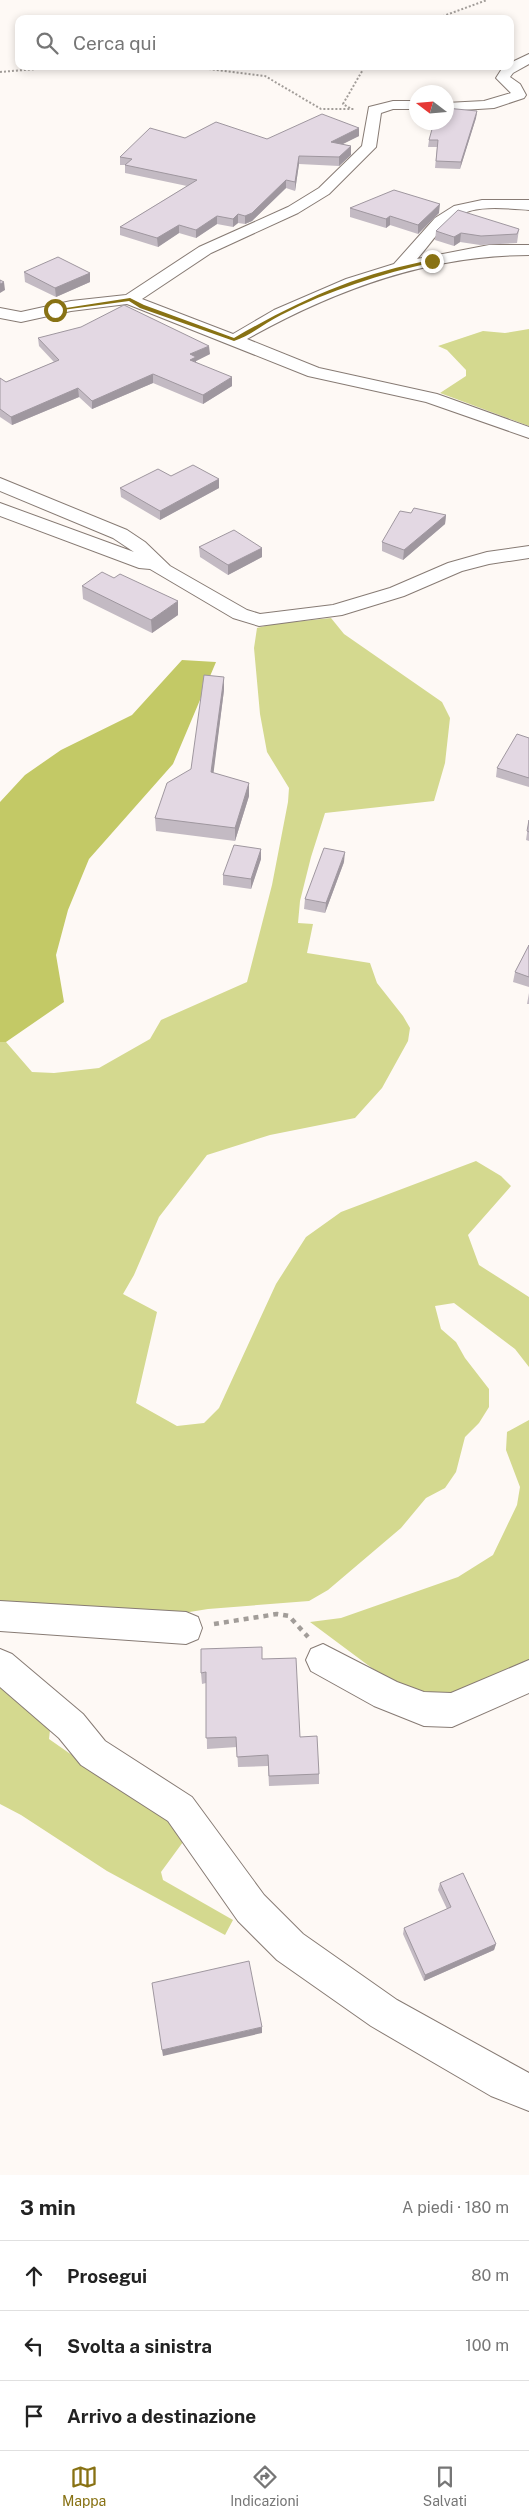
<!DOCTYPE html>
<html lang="it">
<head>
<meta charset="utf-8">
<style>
  :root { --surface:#fff; --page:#f2f2f2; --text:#222; --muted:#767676; --line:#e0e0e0; --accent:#887214 }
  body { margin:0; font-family:"Public Sans",sans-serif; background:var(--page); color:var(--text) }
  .compass { position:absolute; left:409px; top:85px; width:45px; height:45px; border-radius:50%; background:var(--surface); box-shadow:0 2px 8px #0003; rotate:286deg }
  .stop { position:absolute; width:15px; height:15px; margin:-11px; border:4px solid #887214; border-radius:50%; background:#fff }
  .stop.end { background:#887214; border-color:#fff; box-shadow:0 1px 5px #0008 }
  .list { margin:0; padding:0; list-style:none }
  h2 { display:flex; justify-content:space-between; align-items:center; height:65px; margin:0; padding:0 20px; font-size:21px }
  h2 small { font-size:16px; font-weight:400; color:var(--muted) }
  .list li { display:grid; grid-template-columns:32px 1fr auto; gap:15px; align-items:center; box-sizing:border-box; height:70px; padding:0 20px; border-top:1px solid var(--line) }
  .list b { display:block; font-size:19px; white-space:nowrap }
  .list em { font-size:16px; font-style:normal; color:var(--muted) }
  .icon { flex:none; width:28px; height:28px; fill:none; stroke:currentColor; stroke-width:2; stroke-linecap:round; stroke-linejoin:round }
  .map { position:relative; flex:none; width:529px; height:2175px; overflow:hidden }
  .search { position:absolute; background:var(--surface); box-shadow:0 2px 8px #0003; left:15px; right:15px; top:15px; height:55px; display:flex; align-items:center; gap:12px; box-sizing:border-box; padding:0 18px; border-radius:10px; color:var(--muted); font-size:19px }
  .sheet { height:275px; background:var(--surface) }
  nav { display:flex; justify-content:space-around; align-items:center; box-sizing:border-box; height:70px; border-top:1px solid var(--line); background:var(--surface); font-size:14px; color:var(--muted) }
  nav a { display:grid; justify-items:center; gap:2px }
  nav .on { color:var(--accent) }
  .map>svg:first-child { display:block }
  .green { fill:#d4d98f }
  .forest { fill:#c3c966 }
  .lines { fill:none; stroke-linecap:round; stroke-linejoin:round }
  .minor-casing { stroke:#877b74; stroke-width:2 }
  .path-far1 { stroke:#a29d99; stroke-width:2; stroke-dasharray:2 2; stroke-linecap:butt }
  .path { stroke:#a29d99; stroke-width:4.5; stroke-dasharray:5 5; stroke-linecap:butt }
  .minor { fill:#fff; fill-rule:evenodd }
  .wall { fill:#c3bac3 }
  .shaded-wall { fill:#9f979f }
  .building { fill:#e3d8e3; stroke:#9f979f }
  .route { fill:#887214 }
</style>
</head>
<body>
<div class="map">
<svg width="529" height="2175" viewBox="0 0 529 2175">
  <rect width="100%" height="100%" fill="#fef9f5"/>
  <path class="green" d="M529 329V426L440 393 466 376V370L447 350 438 346 483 331 505 333Z
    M331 618 344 634 442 702 450 718 445 763 434 801 325 813 311 857 300 901 298 923 313 924 307 953 370 963 377 983 403 1016 410 1028 408 1041 382 1088 355 1118 270 1135 207 1155 159 1217 134 1275 123 1294 157 1312 136 1403 177 1426 204 1423 219 1408 276 1284 306 1237 341 1212 476 1161 501 1176 511 1186 468 1235 479 1265 529 1297V1367L515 1349 454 1303 435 1306 441 1329 456 1342 465 1358 489 1389V1407L479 1423 465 1437 456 1472 445 1488 426 1498 401 1528 328 1590 309 1601 208 1609 171 1615 0 1605V1042H6L32 1072 54 1073 99 1068 150 1039 161 1020 247 982 272 885 288 802 289 788 267 752 260 714 254 648 257 628 273 624Z
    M529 1420V1665L434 1699 400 1689 310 1622 341 1618 458 1577 493 1555 517 1505 520 1487 506 1450 507 1432Z
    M0 1675 51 1721 49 1739 69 1753 165 1809 183 1842 161 1872 163 1880 233 1920 225 1935 107 1871 21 1815 0 1804Z"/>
  <path class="forest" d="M182 660 216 662 173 764 89 859 68 910 56 955 64 1002 6 1042H0V802L25 775 61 750 132 715Z"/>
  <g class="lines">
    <g class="minor-casing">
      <path id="minor" d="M529 54V64L513 73 510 77 520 84 526 95 524 98 494 108 446 111V103L484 101 511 93 496 78 503 67 510 66V63Z
        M393 101H416V109H393L381 113 376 147 329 194 298 213 211 253 142 299 233 334 274 310 346 279 394 264 435 218 454 206 482 200H529V210C502 208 469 203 448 223 436 234 428 247 417 259L489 245H529V255C428 255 334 290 247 339L319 368 437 394 529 427V438L426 402 308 376 127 304 71 311 21 322 0 318V308L21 312 71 301 126 295 199 247 288 207 319 188 362 146 369 107Z
        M0 478 127 530 145 542 170 566 247 610 260 614 333 605 390 588 448 563 487 552 529 546V558L489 564 462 571 404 596 342 615 259 626 233 618 150 569 139 568 0 516V503L134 552 113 538 0 491Z
        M0 1601 186 1612 198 1617 202 1628 198 1639 186 1644 0 1631Z
        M323 1644 397 1682 424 1692 451 1693 529 1660V1693L452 1727 424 1726 374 1706 311 1671 306 1660 311 1649Z
        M0 1649 12 1654 83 1714 105 1741 192 1797 264 1895 303 1934 397 2000 529 2073V2111L491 2096 371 2026 277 1960 238 1921 168 1821 81 1765 59 1738 0 1687Z"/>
    </g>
    <path class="path-far1" d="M435 19 487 0
      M93 66H185L265 76 321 109H354
      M0 72 73 66
      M350 108 343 104 365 66"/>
    <path class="path" d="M214 1624 277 1614 289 1616 308 1637"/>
    <use href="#minor" class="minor"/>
  </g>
  <path class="wall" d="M477 111 476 118 460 169 435 168 437 147H428L429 140Z
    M359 128V136L342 144 351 146V155L339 166 299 164 295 191 286 188 252 221 245 224 238 223 233 227 217 224 196 238 179 233 158 247 120 235V227L187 186 125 173V165H120V157L185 138 267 139Z
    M350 208 439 213 418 234 390 225 386 228 350 217Z
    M519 229 517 243 480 245 460 242 454 246 435 240 436 231Z
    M24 272 90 273V282L56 297 25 282Z
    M38 338 210 354 196 361V362L232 386 203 404 153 383 92 409 79 397 12 425 0 417V378L6 382 54 362 39 346Z
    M171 476 219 479V488L160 520 121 497 120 488Z
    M411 513 446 515 445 524 403 560 382 551V542Z
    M199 547 262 548V557L228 575 200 557Z
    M82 586 178 615 152 633 83 599Z
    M224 677V690L213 773 249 783V796L235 841 156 831 155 818 191 769Z
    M529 738V787L496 777 497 768Z
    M529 820V841L526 840Z
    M261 849V859L251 889 223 885V875Z
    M344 862 325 913 304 909 305 899Z
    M529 945V987L513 982 515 972Z
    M529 993V1004H527Z
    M262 1659 300 1737 319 1774V1784L269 1786 268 1766 238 1767 237 1747 207 1749 206 1683 202 1684 201 1673Z
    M440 1883 496 1944 494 1950 424 1981 403 1934 404 1928 447 1909 438 1890Z"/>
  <path class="shaded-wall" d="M477 111 476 118 460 169 461 162Z
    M359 128V136L331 150V142Z
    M351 146V155L339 166V157Z
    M299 156V164L295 191V182Z
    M286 180V188L252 221 245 224V216Z
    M440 204 439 213 418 234V225Z
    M238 214V223L233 227V219Z
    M217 216V224L196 238V230Z
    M390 216V225L386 228V219Z
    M179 225V233L158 247 157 238Z
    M461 233 460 242 454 246V237Z
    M90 273V282L56 297 55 288Z
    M4 282 5 290 0 293V284Z
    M209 346 210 354 196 361V366L190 369V354Z
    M153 374V383L92 409V401Z
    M232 377V386L203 404V395Z
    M78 388 79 397 12 425 11 417Z
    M219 479V488L160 520V511Z
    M446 515 445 524 403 560 404 550Z
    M262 548V557L228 575V565Z
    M178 601V615L152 633 151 620Z
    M224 677V690L212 785 211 772Z
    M249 783V796L235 841V828Z
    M261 849V859L251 889V879Z
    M345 852 344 862 325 913 326 903Z
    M496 1944 494 1950 424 1981 425 1975Z
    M262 2027V2033L163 2056 162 2050Z"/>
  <path class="building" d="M446 108 477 111 461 162 436 161 438 140H429L434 122H446Z
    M322 114 359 128 331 142 351 146 339 157 299 156 295 182 286 180 252 213 245 216 238 214 233 219 217 216 196 230 179 225 157 238 120 227 197 180 125 165 132 159 120 157 150 128 185 138 216 122 267 139Z
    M394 190 440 204 418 225 390 216 386 219 350 208Z
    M458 210 519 229 517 234 481 236 461 233 454 237 436 231Z
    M58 257 90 273 55 288 24 272Z
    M0 280 4 282 0 284Z
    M124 305 209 346 190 354 196 357 190 360 232 377 203 395 153 374 92 401 78 388 11 417 0 409V378L6 382 59 360 38 338 81 327Z
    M193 465 219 479 160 511 120 488 158 469 171 476Z
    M414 508 446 515 404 550 382 542 400 511 411 513Z
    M234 530 262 548 228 565 199 547Z
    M102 572 114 578 120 574 178 601 151 620 82 586Z
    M204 675 224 677 211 772 249 783 235 828 155 818 167 783 191 769Z
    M517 734 529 738V778L497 768Z
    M529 820V832L527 831Z
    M234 845 261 849 251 879 223 875Z
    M324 848 345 852 326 903 305 899Z
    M529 945V977L515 972Z
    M262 1647V1659L296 1658 300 1737 317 1736 319 1774 269 1776 268 1755 237 1757 236 1737 206 1738V1672L201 1673V1649Z
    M463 1873 496 1944 425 1975 404 1928 451 1907 440 1883Z
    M249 1961 262 2027 162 2050 152 1983Z"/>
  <path class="route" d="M432 260 434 262C380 274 330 290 281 315 265 323 251 335 234 341L140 308 129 301 55 311 53 310 130 298 144 305 234 338C298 301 359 273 432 260Z"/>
</svg>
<svg class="compass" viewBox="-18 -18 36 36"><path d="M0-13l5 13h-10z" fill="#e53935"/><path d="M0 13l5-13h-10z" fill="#767676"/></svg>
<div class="stop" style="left:55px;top:310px"></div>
<div class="stop end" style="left:432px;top:261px"></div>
<div class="search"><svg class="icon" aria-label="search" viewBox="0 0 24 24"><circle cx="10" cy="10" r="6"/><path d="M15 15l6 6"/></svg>Cerca qui</div>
</div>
<section class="sheet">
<h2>3 min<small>A piedi · 180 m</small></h2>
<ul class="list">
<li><svg class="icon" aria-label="ahead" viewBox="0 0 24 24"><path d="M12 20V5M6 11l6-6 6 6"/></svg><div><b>Prosegui</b></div><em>80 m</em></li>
<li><svg class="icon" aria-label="left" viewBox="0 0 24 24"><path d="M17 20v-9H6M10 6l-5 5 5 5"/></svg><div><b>Svolta a sinistra</b></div><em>100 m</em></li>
<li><svg class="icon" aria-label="arrive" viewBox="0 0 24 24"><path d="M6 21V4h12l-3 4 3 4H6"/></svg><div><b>Arrivo a destinazione</b></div></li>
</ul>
</section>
<nav>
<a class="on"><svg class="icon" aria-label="map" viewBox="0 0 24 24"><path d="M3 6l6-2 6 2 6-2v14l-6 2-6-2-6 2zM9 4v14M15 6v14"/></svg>Mappa</a>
<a><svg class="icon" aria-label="directions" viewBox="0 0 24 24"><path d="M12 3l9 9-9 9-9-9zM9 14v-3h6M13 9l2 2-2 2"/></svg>Indicazioni</a>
<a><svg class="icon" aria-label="saved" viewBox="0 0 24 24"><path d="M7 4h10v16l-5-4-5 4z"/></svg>Salvati</a>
</nav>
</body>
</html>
